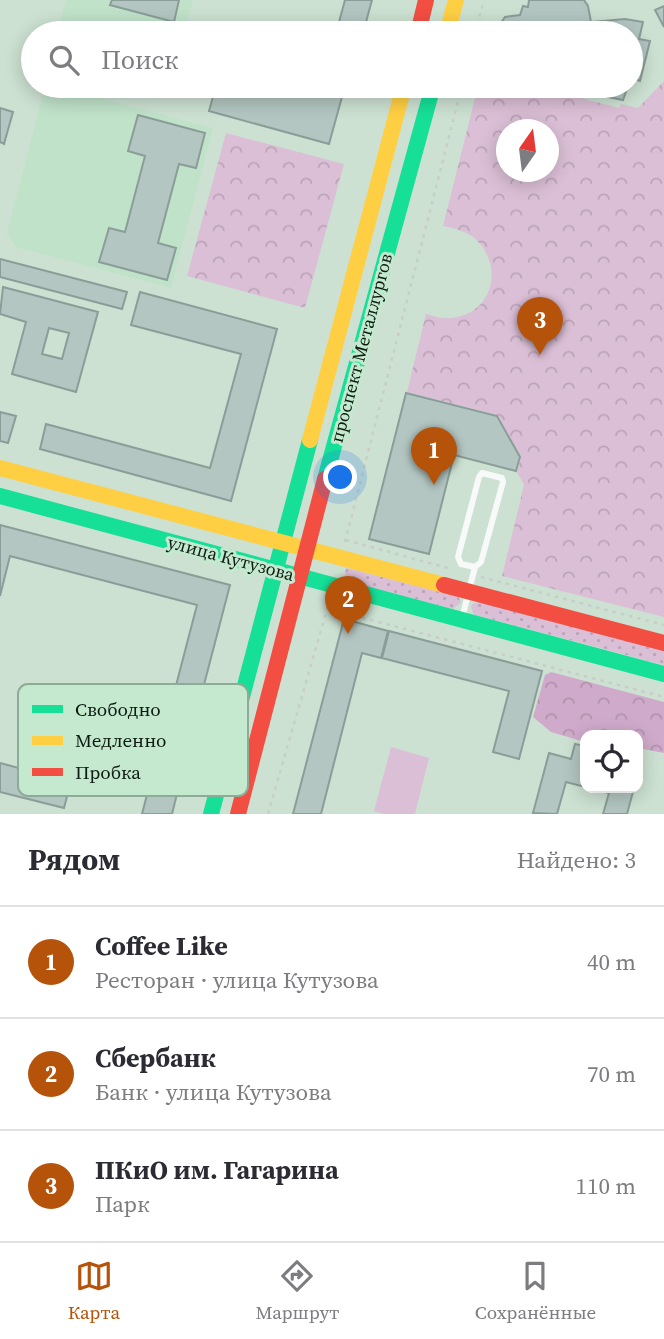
<!DOCTYPE html>
<html lang="ru">
<head>
<meta charset="utf-8">
<style>
  :root { --surface:#fff; --page:#f2f2f3; --text:#2b2b33; --muted:#7c7c81; --line:#e1e1e2; --accent:#b45309 }
  body { margin:0; font-family:"Source Serif 4",serif; background:var(--page); color:var(--text) }
  .controls { position:absolute; right:21px; bottom:21px; display:grid; overflow:hidden; border-radius:14px; box-shadow:0 4px 18px #0003 }
  .controls button { width:63px; height:63px; display:grid; place-items:center; padding:0; border:0; border-bottom:2px solid var(--line); background:var(--surface); color:var(--text); font:35px sans-serif }
  .compass { position:absolute; left:496px; top:119px; width:63px; height:63px; border-radius:50%; background:var(--surface); box-shadow:0 4px 18px #0003; rotate:14deg }
  .you { position:absolute; left:341px; top:478px; width:24px; height:24px; margin:-18px; border:5px solid #fff; border-radius:50%; background:#1a73e8; box-shadow:0 0 0 10px #1a73e833 }
  .badge { display:grid; place-items:center; width:46px; height:46px; border-radius:50%; background:var(--accent); color:#fff; font-size:23px; font-weight:700 }
  .pin { position:absolute; translate:-50% -58px; filter:drop-shadow(0 2px 4px #0008) }
  .pin::after { content:''; position:absolute; top:37px; width:24px; height:21px; background:inherit; clip-path:polygon(0 0,100% 0,50% 100%) }
  .list { margin:0; padding:0; list-style:none }
  h2 { display:flex; justify-content:space-between; align-items:center; height:91px; margin:0; padding:0 28px; font-size:30px }
  h2 small { font-size:23px; font-weight:400; color:var(--muted) }
  .list li { display:grid; grid-template-columns:46px 1fr auto; gap:21px; align-items:center; box-sizing:border-box; height:112px; padding:0 28px; border-top:2px solid var(--line) }
  .list b { display:block; font-size:26px; white-space:nowrap }
  .list p { margin:0; font-size:23px; white-space:nowrap; color:var(--muted) }
  .list em { font-size:23px; font-style:normal; color:var(--muted) }
  .icon { flex:none; width:38px; height:38px; fill:none; stroke:currentColor; stroke-width:2; stroke-linecap:round; stroke-linejoin:round }
  .map { position:relative; flex:none; width:664px; height:814px; overflow:hidden }
  .search { position:absolute; background:var(--surface); box-shadow:0 4px 18px #0003; left:21px; right:21px; top:21px; height:77px; display:flex; align-items:center; gap:18px; box-sizing:border-box; padding:0 24px; border-radius:38px; color:var(--muted); font-size:26px }
  .sheet { height:427px; background:var(--surface) }
  nav { display:flex; justify-content:space-around; align-items:center; box-sizing:border-box; height:98px; border-top:2px solid var(--line); background:var(--surface); font-size:19px; color:var(--muted) }
  nav a { display:grid; justify-items:center; gap:4px }
  nav .on { color:var(--accent) }
  .map>svg:first-child { display:block }
  .built { fill:#c0e2c9 }
  .grass { fill:url(#grass-dots) }
  .forest { fill:url(#forest-crowns) }
  .park { fill:url(#park-crowns); fill-rule:evenodd }
  .garden { fill:#dbbfd6 }
  .building { fill:#b3c6c1; stroke:#8b9d98; stroke-width:2; fill-rule:evenodd }
  .lines { fill:none; stroke-linecap:round; stroke-linejoin:round }
  .path { stroke:#c8cdca; stroke-width:2.5; stroke-dasharray:3.5 5; stroke-linecap:butt }
  .lane { stroke:#f7faf8; stroke-width:6 }
  .fast { stroke:#16e098; stroke-width:16 }
  .slow { stroke:#ffcf43; stroke-width:16 }
  .jam { stroke:#f24e42; stroke-width:16 }
  .labels { text-anchor:middle; dominant-baseline:central; stroke-width:6; stroke-linejoin:round; paint-order:stroke }
  .street-label { font-size:18px; fill:#0d1b12; stroke:#c4e9ce }
  .key { fill:#c4e9ce; stroke:#8dab96; stroke-width:2 }
  .key-label { font-size:19px; fill:#0d1b12 }
</style>
</head>
<body>
<div class="map">
<svg width="664" height="814" viewBox="0 0 664 814">
  <defs>
    <pattern id="grass-dots" width="8" height="8" patternUnits="userSpaceOnUse" patternTransform="scale(1.75)"><rect width="8" height="8" fill="#dbbfd6"/><path d="M2 2h.1M6 6h.1" fill="none" stroke="#bba4b7" stroke-width="1.8" stroke-linecap="round"/></pattern>
    <pattern id="forest-crowns" width="20" height="18" patternUnits="userSpaceOnUse" patternTransform="scale(1.75)"><rect width="20" height="18" fill="#d0aacb"/><path d="M2 6a3 3 0 1 1 6 0M12 15a3 3 0 1 1 6 0" fill="none" stroke="#b192ad"/></pattern>
    <pattern id="park-crowns" width="20" height="18" patternUnits="userSpaceOnUse" patternTransform="scale(1.75)"><rect width="20" height="18" fill="#dbbfd6"/><path d="M2 6a3 3 0 1 1 6 0M12 15a3 3 0 1 1 6 0" fill="none" stroke="#bba4b7"/></pattern>
  </defs>
  <rect width="100%" height="100%" fill="#cce1d2"/>
  <path class="built" d="M66 0H193L184 33H57Z
    M45 86H53L213 128 171 288 16 247 7 233Z"/>
  <path class="grass" d="M346 568 458 596 461 602 453 609 344 580Z
    M479 602 664 651V665L475 615 471 608 472 604Z"/>
  <path class="forest" d="M551 672 664 702V753L638 748V735H585V742L551 732 533 717 545 675Z"/>
  <path class="park" d="M664 81V617L502 576 524 485 517 472 521 457 497 415 407 392 426 314C436 317 447 320 457 317 496 309 503 261 473 237 465 231 453 228 443 226L478 86H535L619 108 621 104 638 108ZM506 130H548V172H506Z
    M226 133 344 164 305 308 187 276Z"/>
  <path class="garden" d="M391 747 429 758 415 814H384L374 811Z"/>
  <path class="building" d="M112 0H179L174 22 110 5Z
    M345 0H372L363 33H336Z
    M529 0H584L588 6 591 22 625 19 643 22 639 39 650 41 640 81 631 78V33H496V30L505 17 520 15 523 6 528 7Z
    M664 6V27L655 10Z
    M216 86H269L306 96 309 86H345L329 144 209 111Z
    M588 86H628L623 100 603 96Z
    M0 108 13 112 4 144 0 142Z
    M138 115 205 133 196 168 179 164 158 243 176 248 167 280 99 262 109 228 125 232 145 156 128 151Z
    M0 259 127 292 122 309 0 277Z
    M3 287 98 312 76 392 12 374 26 322 0 314ZM49 328 69 333 62 359 42 354Z
    M140 292 277 329 231 501 40 449 46 424 210 468 241 354 131 325Z
    M406 393 497 416 520 457 516 471 454 455 429 554 369 539Z
    M0 412 16 416 8 443 0 441Z
    M0 525 230 585 181 773 155 766 197 605 10 556 0 596Z
    M344 619 388 631 381 658 362 653 321 814H293Z
    M389 631 542 671 519 759 493 752 509 691 382 658Z
    M575 744 585 746V787L566 782 557 814 533 813 549 753 571 759Z
    M0 763 45 775 48 763 74 770 64 808 0 792Z
    M150 783 178 790 172 814H142Z
    M587 788H634L627 814H603L609 793Z"/>
  <g class="lines">
    <path class="path" d="M475 33 484 0
      M346 540 451 569
      M345 542 462 86
      M481 577 664 625
      M329 609 664 697
      M268 814 330 599"/>
    <path class="lane" d="M462 618 475 567 481 562 503 482 502 478 482 473 479 477 458 557 461 564 475 567"/>
    <path class="fast" d="M325 479 433 86
      M0 496 664 674
      M211 814 310 440"/>
    <path class="slow" d="M447 33 456 0
      M310 440 404 86
      M0 468 444 585"/>
    <path class="jam" d="M418 33 426 0
      M444 585 664 643
      M238 814 325 479"/>
  </g>
  <g class="labels">
    <g class="street-label">
      <text transform="translate(361 348) rotate(-75)">проспект Металлургов</text>
      <text transform="translate(231 558) rotate(15)">улица Кутузова</text>
    </g>
  </g>
  <rect x="18" y="684" width="230" height="112" rx="10" class="key"/>
  <rect x="32" y="705" width="31" height="8" fill="#16e098"/>
  <rect x="32" y="736" width="31" height="9" fill="#ffcf43"/>
  <rect x="32" y="768" width="31" height="8" fill="#f24e42"/>
  <g class="key-label">
    <text x="75" y="716">Свободно</text>
    <text x="75" y="747">Медленно</text>
    <text x="75" y="779">Пробка</text>
  </g>
</svg>
<div class="controls">
<button><svg class="icon" aria-label="locate" viewBox="0 0 24 24"><circle cx="12" cy="12" r="6"/><path d="M12 2v4M12 18v4M2 12h4M18 12h4"/></svg></button>
</div>
<svg class="compass" viewBox="-18 -18 36 36"><path d="M0-13l5 13h-10z" fill="#e53935"/><path d="M0 13l5-13h-10z" fill="#7c7c81"/></svg>
<div class="you"></div>
<div class="pin badge" style="left:434px;top:485px">1</div>
<div class="pin badge" style="left:348px;top:634px">2</div>
<div class="pin badge" style="left:540px;top:355px">3</div>
<div class="search"><svg class="icon" aria-label="search" viewBox="0 0 24 24"><circle cx="10" cy="10" r="6"/><path d="M15 15l6 6"/></svg>Поиск</div>
</div>
<section class="sheet">
<h2>Рядом<small>Найдено: 3</small></h2>
<ul class="list">
<li><span class="badge">1</span><div><b>Coffee Like</b><p>Ресторан · улица Кутузова</p></div><em>40 m</em></li>
<li><span class="badge">2</span><div><b>Сбербанк</b><p>Банк · улица Кутузова</p></div><em>70 m</em></li>
<li><span class="badge">3</span><div><b>ПКиО им. Гагарина</b><p>Парк</p></div><em>110 m</em></li>
</ul>
</section>
<nav>
<a class="on"><svg class="icon" aria-label="map" viewBox="0 0 24 24"><path d="M3 6l6-2 6 2 6-2v14l-6 2-6-2-6 2zM9 4v14M15 6v14"/></svg>Карта</a>
<a><svg class="icon" aria-label="directions" viewBox="0 0 24 24"><path d="M12 3l9 9-9 9-9-9zM9 14v-3h6M13 9l2 2-2 2"/></svg>Маршрут</a>
<a><svg class="icon" aria-label="saved" viewBox="0 0 24 24"><path d="M7 4h10v16l-5-4-5 4z"/></svg>Сохранённые</a>
</nav>
</body>
</html>
